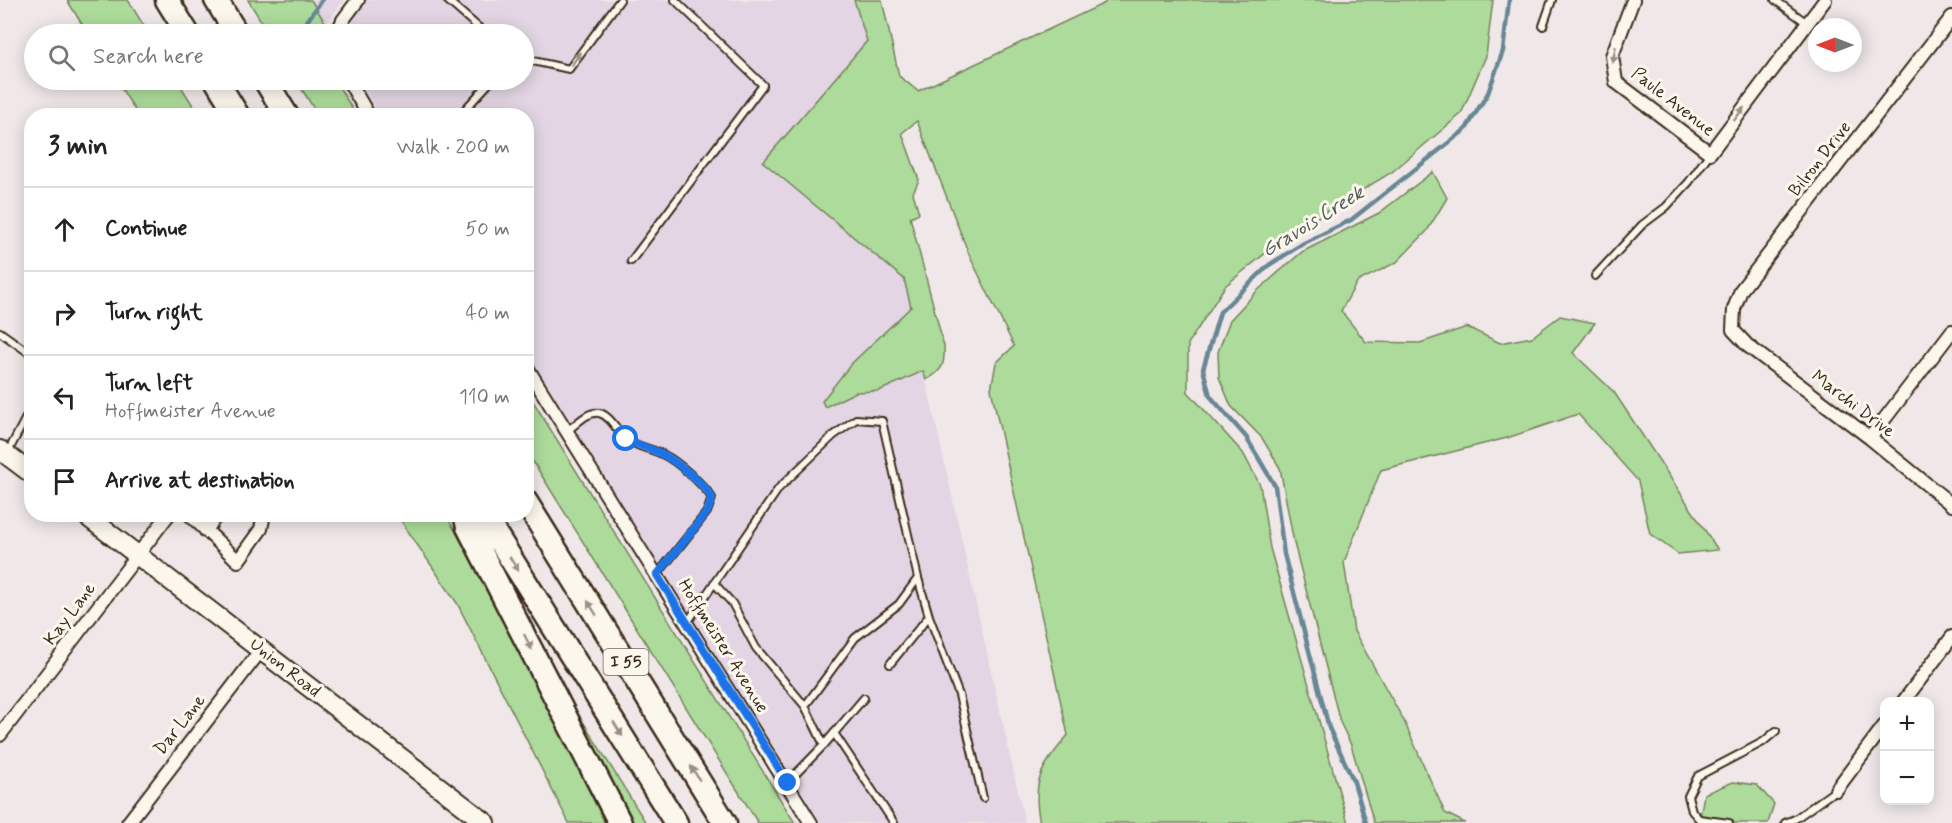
<!DOCTYPE html>
<html lang="en">
<head>
<meta charset="utf-8">
<style>
  :root { --surface:#fff; --page:#f6f6f6; --text:#222; --muted:#767676; --line:#e0e0e0 }
  body { margin:0; font-family:Mynerve,sans-serif; background:var(--page); color:var(--text) }
  .controls { position:absolute; right:18px; bottom:18px; display:grid; overflow:hidden; border-radius:12px; box-shadow:0 3px 15px #0003 }
  .controls button { width:54px; height:54px; display:grid; place-items:center; padding:0; border:0; border-bottom:2px solid var(--line); background:var(--surface); color:var(--text); font:30px sans-serif }
  .compass { position:absolute; left:1808px; top:18px; width:54px; height:54px; border-radius:50%; background:var(--surface); box-shadow:0 3px 15px #0003; rotate:270deg }
  .stop { position:absolute; width:18px; height:18px; margin:-14px; border:4px solid #1a73e8; border-radius:50%; background:#fff }
  .stop.end { background:#1a73e8; border-color:#fff; box-shadow:0 2px 6px #0008 }
  .list { margin:0; padding:0; list-style:none }
  h2 { display:flex; justify-content:space-between; align-items:center; height:78px; margin:0; padding:0 24px; font-size:26px }
  h2 small { font-size:20px; font-weight:400; color:var(--muted) }
  .list li { display:grid; grid-template-columns:39px 1fr auto; gap:18px; align-items:center; box-sizing:border-box; height:84px; padding:0 24px; border-top:2px solid var(--line) }
  .list b { display:block; font-size:22px; white-space:nowrap }
  .list p { margin:0; font-size:20px; white-space:nowrap; color:var(--muted) }
  .list em { font-size:20px; font-style:normal; color:var(--muted) }
  .icon { flex:none; width:33px; height:33px; fill:none; stroke:currentColor; stroke-width:2; stroke-linecap:round; stroke-linejoin:round }
  .map { position:relative; flex:none; width:1952px; height:823px; overflow:hidden }
  .search { position:absolute; background:var(--surface); box-shadow:0 3px 15px #0003; left:24px; top:24px; width:510px; height:66px; display:flex; align-items:center; gap:15px; box-sizing:border-box; padding:0 21px; border-radius:33px; color:var(--muted); font-size:22px }
  .panel { position:absolute; background:var(--surface); box-shadow:0 3px 15px #0003; left:24px; top:108px; width:510px; height:414px; border-radius:24px }
  .map>svg:first-child { display:block }
  .built { fill:#e3d5e3 }
  .green { fill:#addb9b; stroke:#74825c; stroke-width:1.5 }
  .lines { fill:none; stroke-linecap:round; stroke-linejoin:round }
  .stream { stroke:#678695; stroke-width:4.5 }
  .service-casing { stroke:#3b2a1e; stroke-width:10 }
  .minor-casing { stroke:#3b2a1e; stroke-width:16 }
  .secondary-casing { stroke:#3b2a1e; stroke-width:22 }
  .motorway-casing { stroke:#3b2a1e; stroke-width:27 }
  .service { stroke:#fbf7ec; stroke-width:6 }
  .minor { stroke:#fbf7ec; stroke-width:12 }
  .secondary { stroke:#fbf7ec; stroke-width:18 }
  .motorway { stroke:#fbf7ec; stroke-width:22 }
  .oneway { fill:#9b9085 }
  .route { stroke:#1a73e8; stroke-width:8 }
  .labels { text-anchor:middle; dominant-baseline:central; stroke-width:6; stroke-linejoin:round; paint-order:stroke }
  .shield { fill:#fbf7ec; stroke:#75685c; stroke-width:1.5 }
  .shield-label { font-size:16px; font-weight:bold; fill:#3b2a1e }
  .street-label { font-size:18px; fill:#3b2a1e; stroke:#fbf7ec }
  .water-label { font-size:20px; font-style:italic; fill:#51585a; stroke:#fbf7ec }
</style>
</head>
<body>
<div class="map">
<svg width="1952" height="823" viewBox="0 0 1952 823">
  <rect width="100%" height="100%" fill="#f0e8e8"/>
  <filter id="ink" filterUnits="userSpaceOnUse"><feTurbulence type="fractalNoise" baseFrequency=".0167" numOctaves="2"/><feDisplacementMap in="SourceGraphic" scale="12" xChannelSelector="R" yChannelSelector="G"/><feConvolveMatrix kernelMatrix="1 2 1 2 8 2 1 2 1" color-interpolation-filters="sRGB"/></filter>
  <g filter="url(#ink)">
    <path class="built" d="M311 0H344L326 24Z
      M366 0H854L867 41 764 162 904 279 911 307 851 364 825 407 856 392 879 391 924 371 1025 823H821L527 352 526 116 380 115 358 80H524V34H345Z"/>
    <path class="green" d="M67 0H128L149 34H88Z
      M248 0H311L326 24 325 34H269Z
      M854 0H882L899 76 918 91 1105 3 1106 0H1493L1486 56 1461 114 1392 172 1288 235 1225 286 1188 344V392L1243 453 1260 485 1270 548 1348 823H1040C1031 780 1042 767 1068 735L991 389 996 363 1014 346 970 257 917 121 902 133 919 180 913 193 919 213 910 217 944 346C945 364 943 371 926 380L923 371 879 391 856 392 825 407 822 401 851 364 911 307 904 279 763 162 867 41Z
      M116 80H177L199 115H138Z
      M296 80H335L356 115H318Z
      M1433 172 1447 198 1427 231 1397 262 1357 282 1341 311 1366 342 1420 343 1467 327 1500 343 1532 337 1560 316 1595 323 1573 353 1614 392 1718 550 1678 554 1650 534 1638 481 1578 414 1507 438 1381 470 1344 562 1354 631 1404 721 1445 813 1465 823H1374L1351 745 1340 722 1294 543 1280 468 1262 438 1231 406 1219 377 1218 352 1230 320 1257 291 1302 252 1379 213Z
      M526 390 795 823H758L527 452Z
      M397 515H446L495 600 605 823H569L457 603Z
      M577 712 646 823H631L582 729Z
      M1733 782 1757 785 1774 804 1768 823H1699L1704 794Z"/>
    <g class="lines">
      <path class="stream" d="M298 34 322 0
        M1366 823 1354 782 1329 728 1284 554 1275 486 1246 437 1210 396 1203 369 1220 312 1269 265 1304 243 1351 220 1466 129 1488 93 1503 51 1509 0"/>
      <g class="service-casing">
        <path id="service" d="M447 0 486 34
          M1775 0 1807 23
          M1543 26 1552 0
          M524 59 569 69 620 0
          M459 116 492 80
          M631 261 763 85 675 0
          M1595 276 1642 225 1666 207 1689 182 1710 153
          M0 332 32 355
          M567 431C576 425 587 411 599 413 610 415 617 431 625 438 637 448 651 448 664 455 677 461 705 486 712 498L707 512 657 575
          M8 452 32 406
          M929 616 959 695 983 798
          M687 623 779 488 833 436 856 419 882 421 918 578 899 604 855 638 805 706 756 648 732 603 714 583
          M890 664 929 616 918 578
          M834 733 894 823
          M824 745 864 698
          M787 783 824 745 805 706
          M1729 823 1699 819 1692 811 1688 796 1698 776 1763 742 1776 731
          M1785 823 1795 819 1836 790"/>
      </g>
      <g class="minor-casing">
        <path id="minor" d="M1633 0 1612 56 1616 82 1710 153 1825 0
          M1952 17 1741 290 1734 309 1733 330 1748 346 1870 438 1952 505
          M337 34 343 20 358 0
          M348 80 369 116
          M526 366 811 823
          M1870 438 1952 331
          M189 514 238 561 261 529 263 519 258 514
          M206 531 217 514
          M1903 702 1952 637
          M0 735 169 514
          M1836 790 1884 726
          M128 823 261 650"/>
      </g>
      <g class="secondary-casing">
        <path id="secondary" d="M0 450 32 474
          M84 514 486 823"/>
      </g>
      <g class="motorway-casing">
        <path id="motorway" d="M167 0 188 34
          M216 0 237 34
          M216 80 238 116
          M265 80 287 116
          M526 502 725 823
          M465 514 468 527 620 823
          M483 514 676 823"/>
      </g>
      <use href="#service" class="service"/>
      <use href="#minor" class="minor"/>
      <use href="#secondary" class="secondary"/>
      <use href="#motorway" class="motorway"/>
    </g>
    <defs><path id="oneway-solid" d="M-6-.8H1V-3.2L6.5 0L1 3.2V.8H-6Z" transform="scale(1.5)"/></defs>
    <g class="oneway">
      <use href="#oneway-solid" transform="translate(1614 55) rotate(101)"/>
      <use href="#oneway-solid" transform="translate(576 59) rotate(-54)"/>
      <use href="#oneway-solid" transform="translate(1739 114) rotate(-53)"/>
      <use href="#oneway-solid" transform="translate(514 564) rotate(58)"/>
      <use href="#oneway-solid" transform="translate(592 608) rotate(-122)"/>
      <use href="#oneway-solid" transform="translate(528 642) rotate(63)"/>
      <use href="#oneway-solid" transform="translate(618 729) rotate(58)"/>
      <use href="#oneway-solid" transform="translate(695 773) rotate(-122)"/>
    </g>
  </g>
  <g class="lines" filter="url(#ink)">
    <path class="route" d="M626 439C638 446 654 449 666 456 681 466 703 483 712 498L707 512 657 575 788 783"/>
  </g>
  <g class="labels">
    <rect class="shield" x="603.5" y="649" width="45" height="26" rx="4.5"/>
    <g class="shield-label">
      <text x="626" y="662">I 55</text>
    </g>
    <g class="street-label">
      <text transform="translate(1673 102) rotate(38)">Paule Avenue</text>
      <text transform="translate(1820 159) rotate(-52)">Bilron Drive</text>
      <text transform="translate(1853 404) rotate(37)">Marchi Drive</text>
      <text transform="translate(70 614) rotate(-53)">Kay Lane</text>
      <text transform="translate(723 646) rotate(58)">Hoffmeister Avenue</text>
      <text transform="translate(285 668) rotate(38)">Union Road</text>
      <text transform="translate(180 725) rotate(-52)">Dar Lane</text>
    </g>
    <g class="water-label">
      <text transform="translate(1313 222) rotate(-32)">Gravois Creek</text>
    </g>
  </g>
</svg>
<div class="controls">
<button>+</button>
<button>−</button>
</div>
<svg class="compass" viewBox="-18 -18 36 36"><path d="M0-13l5 13h-10z" fill="#e53935"/><path d="M0 13l5-13h-10z" fill="#767676"/></svg>
<div class="stop" style="left:626px;top:439px"></div>
<div class="stop end" style="left:788px;top:783px"></div>
<div class="search"><svg class="icon" aria-label="search" viewBox="0 0 24 24"><circle cx="10" cy="10" r="6"/><path d="M15 15l6 6"/></svg>Search here</div>
<section class="panel">
<h2>3 min<small>Walk · 200 m</small></h2>
<ul class="list">
<li><svg class="icon" aria-label="ahead" viewBox="0 0 24 24"><path d="M12 20V5M6 11l6-6 6 6"/></svg><div><b>Continue</b></div><em>50 m</em></li>
<li><svg class="icon" aria-label="right" viewBox="0 0 24 24"><path d="M7 20v-9h11M14 6l5 5-5 5"/></svg><div><b>Turn right</b></div><em>40 m</em></li>
<li><svg class="icon" aria-label="left" viewBox="0 0 24 24"><path d="M17 20v-9H6M10 6l-5 5 5 5"/></svg><div><b>Turn left</b><p>Hoffmeister Avenue</p></div><em>110 m</em></li>
<li><svg class="icon" aria-label="arrive" viewBox="0 0 24 24"><path d="M6 21V4h12l-3 4 3 4H6"/></svg><div><b>Arrive at destination</b></div></li>
</ul>
</section>
</div>
</body>
</html>
